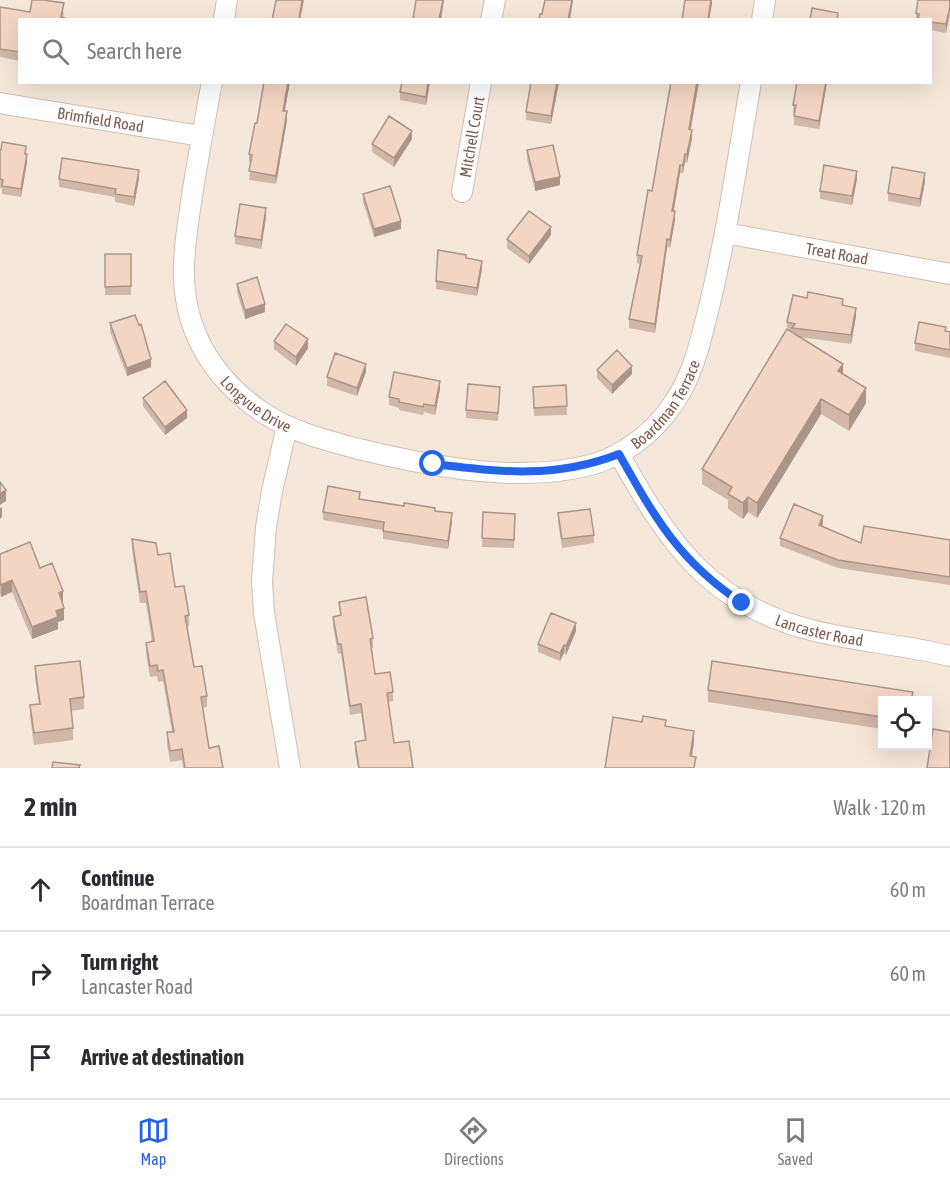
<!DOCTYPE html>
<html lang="en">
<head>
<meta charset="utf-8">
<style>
  :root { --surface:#fff; --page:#f7f7f7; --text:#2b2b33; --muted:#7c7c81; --line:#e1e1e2; --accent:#2563eb }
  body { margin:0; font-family:"Asap Condensed",sans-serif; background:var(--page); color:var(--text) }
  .controls { position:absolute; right:18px; bottom:18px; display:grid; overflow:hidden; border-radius:0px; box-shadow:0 6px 24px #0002 }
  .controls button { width:54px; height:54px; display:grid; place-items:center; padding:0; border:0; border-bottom:2px solid var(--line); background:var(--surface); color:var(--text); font:30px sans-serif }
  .stop { position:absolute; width:18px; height:18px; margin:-14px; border:4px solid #2563eb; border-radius:50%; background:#fff }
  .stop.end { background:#2563eb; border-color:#fff; box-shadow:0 2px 6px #0008 }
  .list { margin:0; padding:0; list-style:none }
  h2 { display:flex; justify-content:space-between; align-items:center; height:78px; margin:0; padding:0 24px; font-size:26px }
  h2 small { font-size:20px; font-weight:400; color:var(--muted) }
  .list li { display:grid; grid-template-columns:39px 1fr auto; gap:18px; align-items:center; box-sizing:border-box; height:84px; padding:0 24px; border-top:2px solid var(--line) }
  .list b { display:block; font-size:22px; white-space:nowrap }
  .list p { margin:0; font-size:20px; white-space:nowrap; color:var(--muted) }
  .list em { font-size:20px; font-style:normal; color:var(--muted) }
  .icon { flex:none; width:33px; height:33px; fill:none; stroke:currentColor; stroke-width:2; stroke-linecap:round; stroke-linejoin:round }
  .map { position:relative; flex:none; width:950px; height:768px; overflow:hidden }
  .search { position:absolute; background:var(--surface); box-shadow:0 6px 24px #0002; left:18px; right:18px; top:18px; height:66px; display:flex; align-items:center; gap:15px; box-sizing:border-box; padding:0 21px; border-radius:0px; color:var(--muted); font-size:22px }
  .sheet { height:330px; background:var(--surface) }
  nav { display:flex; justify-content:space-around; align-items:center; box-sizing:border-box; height:84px; border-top:2px solid var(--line); background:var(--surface); font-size:16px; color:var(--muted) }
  nav a { display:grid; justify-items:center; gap:3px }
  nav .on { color:var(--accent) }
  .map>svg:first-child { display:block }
  .residential { fill:#f5e8da; fill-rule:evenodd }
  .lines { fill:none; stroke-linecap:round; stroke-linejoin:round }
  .minor-casing { stroke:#d1beb0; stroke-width:22 }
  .minor { stroke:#fff; stroke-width:20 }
  .wall { fill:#d1b7a8 }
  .shaded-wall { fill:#aa9588 }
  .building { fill:#f3d5c3; stroke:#aa9588; stroke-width:1.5 }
  .route { stroke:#2563eb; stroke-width:8 }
  .labels { text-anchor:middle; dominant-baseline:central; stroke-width:5; stroke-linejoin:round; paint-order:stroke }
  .street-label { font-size:16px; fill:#7a5c4d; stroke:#fffaf3 }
</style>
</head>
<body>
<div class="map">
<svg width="950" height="768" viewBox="0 0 950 768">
  <rect width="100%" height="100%" fill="#fdf6ec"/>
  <path class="residential" d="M0 0H950V768H0ZM20 20H930V82H20ZM882 700H928V746H882Z"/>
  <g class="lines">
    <g class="minor-casing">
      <g id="minor">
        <path d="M224 20 227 0"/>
        <path d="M491 20 495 0"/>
        <path d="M762 20 765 0"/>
        <path id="s1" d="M212 82C205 118 199 154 193 189 185 245 174 292 201 345 215 372 237 395 262 412 291 432 329 441 363 450 434 467 522 484 594 464 624 455 653 433 671 407 693 377 700 343 709 307 727 233 738 157 751 82"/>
        <path id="s2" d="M0 103 201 136"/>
        <path id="s3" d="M462 192 481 82"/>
        <path id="s4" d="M725 233 950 274"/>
        <path d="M287 426 272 491 266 527 262 582 264 613 290 768"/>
        <path id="s5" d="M619 454C668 542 710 606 815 631 860 642 905 645 950 656"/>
      </g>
    </g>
    <use href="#minor" class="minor"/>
  </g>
  <path class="wall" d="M950 0V15L946 33 930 30V20H916V13Z
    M0 7 30 12H64L63 17 20 20V61L0 57Z
    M262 82H290L285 111 287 120 276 184 249 180 251 163 249 162V154L257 123 264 85H262Z
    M402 82H430L426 105 400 100V92Z
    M531 82H559L551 124 526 120V112Z
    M699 82 691 129 692 138 687 163 685 162 683 173H680L674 211 675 220 670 248 667 247 655 333 629 328V319L640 264 637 263V255L652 191Z
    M797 82H827L819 129 794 125V113H793V105Z
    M412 139 394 167 372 152V144Z
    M0 150 26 154 27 162 21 197 2 194V188H0Z
    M527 150 560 185 535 191 527 159Z
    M139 178 134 206 115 202V197L59 187V179Z
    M857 179 852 205 820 199V191Z
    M925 182 920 207 888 201V193Z
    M363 194 401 229 374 237 363 202Z
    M266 217 261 249 235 244V236Z
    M551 235 529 264 507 248V239Z
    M105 254H131V295H105Z
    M466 258 482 269 477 296 436 289V281Z
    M237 284 265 312 245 319 237 292Z
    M843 305 856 316 851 344 799 337 843 374 866 403 849 431 821 414 757 518 748 512 743 519 728 509V500L702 484V469L787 330V322Z
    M110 323 151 367 127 376 110 332Z
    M946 331 950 332V358L915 351V343Z
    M274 341 308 348 296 366 274 349Z
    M597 370 632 374 612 394 597 378Z
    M366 372 357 396 327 386V377Z
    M566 385 567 415 534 416 533 387Z
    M440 389 435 415 424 412 423 415 399 410V408L389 405V397Z
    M500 395 498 421 466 418V410Z
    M143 398 187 418 165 435 143 406Z
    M360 499 435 511 452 522 448 549 383 539V530L323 520V512Z
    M483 512 515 514 514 548 482 547Z
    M558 513 594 535V543L562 548 558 522Z
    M823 524 822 527 861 543 950 540V585L838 568 780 546V538Z
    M132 539 158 555 189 615V626L187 627 194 667 207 696V707L203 708 209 748 223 768H183L182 760 170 762 167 744V732H172L163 681 158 682 157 676 150 677 146 654V643L152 642 146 603H140L132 550Z
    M0 554 40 568 63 603 64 620 58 622V629L32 639 12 592 1 597 0 593Z
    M339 602 373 638V648H371L375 674 393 692V701L388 702 394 743 413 768H358L355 752V742L365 741 361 713 350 715 341 653 338 654 333 626V617L340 616Z
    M576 631 566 655 564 653 560 661 538 652V644Z
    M35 666 84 697V709L71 711 73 728V740L34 745 30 717V705L39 704 35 678Z
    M708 690 913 700H882V729L708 702Z"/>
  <path class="shaded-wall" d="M302 0H304L300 20H299Z
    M443 0H444L441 20H439Z
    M572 0H573L570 20H568Z
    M711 0H712V4L709 20H708Z
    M949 7V15L946 33V24Z
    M288 82H290L283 119V111Z
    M428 82H430L426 105V97Z
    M557 82H559L551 124V116Z
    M697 82H699L689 137V129Z
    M826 82H827L819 129V121Z
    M287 111V120L276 184V176Z
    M692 130V138L687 163V154Z
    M412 131V139L394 167V158Z
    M27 154V162L21 197V189Z
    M685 154V162L683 173V165Z
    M680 165V173L672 219V211Z
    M139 170V178L134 206V197Z
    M857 171V179L852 205V196Z
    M925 173V182L920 207V199Z
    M560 177V185L535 191V182Z
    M266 208V217L261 249V240Z
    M675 211V220L670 248V240Z
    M401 221V229L374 237V229Z
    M551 227V235L529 264V256Z
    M667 239V247L655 333V324Z
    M482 261V269L477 296V288Z
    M265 304V312L245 319V310Z
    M856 308V316L851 344V335Z
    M308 339V348L296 366V357Z
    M151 359V367L127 376V368Z
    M366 364V372L357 396V388Z
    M843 364V379L838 371Z
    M632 366V374L612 394V385Z
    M440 381V389L435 415V406Z
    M866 388V403L849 431V415Z
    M821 399V414L757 518V503Z
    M187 410V418L165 435V427Z
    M6 490V501L0 505V494Z
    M748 497V512L743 519V503Z
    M2 507V517L0 519V508Z
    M452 513V522L448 549V541Z
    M823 516V524L819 534V525Z
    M12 580V592L1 597V585Z
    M63 591V603L59 593Z
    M64 608V620L58 622V629L32 639V627L56 611Z
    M576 623V631L566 655V646Z
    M564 645V653L560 661V653Z
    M694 731V743L690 768V756Z"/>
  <path class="building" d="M32 0H43L64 3 61 17 65 18V20H20V52L0 49V7L30 12Z
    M276 0H302L299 20H272Z
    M416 0H443L439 20H413Z
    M545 0H572L568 20H539L540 14H542Z
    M685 0H711L708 20H682Z
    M918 0H950V7L946 24 930 22V20H918L919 14 916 13Z
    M812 8 838 13 837 20H810Z
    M264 82H288L283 111H287L276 176 249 171 252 155 249 154 255 123H257Z
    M402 82H428L426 97 400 92Z
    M531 82H557L551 116 526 112Z
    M671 82H697L689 129 692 130 687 154H685L683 165H680L672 211H675L670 240 667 239 655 324 629 319 642 256 637 255 648 190 652 191Z
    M797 82H826L819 121 794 116 796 105H793Z
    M389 116 412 131 394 158 372 144Z
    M2 142 26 146 25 154H27L21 189 2 186 3 180 0 179V150H1Z
    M553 145 560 177 535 182 527 150Z
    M62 158 139 170 134 197 115 194 116 189 59 179Z
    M824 165 857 171 852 196 820 191Z
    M892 167 925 173 920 199 888 193Z
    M390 186 401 221 374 229 363 194Z
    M240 204 266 208 261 240 235 236Z
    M529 211 551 227 529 256 507 239Z
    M438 250 466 255V258L482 261 477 288 436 281Z
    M105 254H131V286L105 287Z
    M257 277 265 304 245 310 237 284Z
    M808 292 843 299 842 305 856 308 851 335 792 328 795 324 787 322 793 295 807 298Z
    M135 315 139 325 141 324 151 359 127 368 110 323Z
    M919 322 946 327 945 331 950 332V350L915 343Z
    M286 324 308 339 296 357 274 341Z
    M787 329 843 364 838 371 866 388 849 415 821 399 757 503 748 497 743 503 728 494 732 487 702 469Z
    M617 350 632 366 612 385 597 370Z
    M335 353 366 364 357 388 327 377Z
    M394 372 440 381 435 406 424 404 423 407 399 402V399L389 397Z
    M165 381 187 410 165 427 143 398Z
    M468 384 500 387 498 413 466 410Z
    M566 385 567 406 534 408 533 387Z
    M0 482 6 490 0 494Z
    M328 486 360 492 359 499 404 506V503L435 508V511L452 513 448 541 383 531 384 522 323 512Z
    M794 504 823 516 819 525 861 543 864 526 950 540V577L838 560 780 538Z
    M590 509 594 535 562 539 558 513Z
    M483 512 515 514 514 540 482 538Z
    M132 539 156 543 158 555 170 553 175 587 184 586 189 615 185 616 194 667 202 666 207 696 201 697 209 748 219 746 223 768H185L182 749 170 751 167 732H174L163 670 158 671 157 665 150 666 146 643 154 641 146 591 140 592Z
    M30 542 40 568 52 563 63 591 59 593 64 608 56 611 58 617 32 627 12 580 1 585 0 581V554Z
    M366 597 373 638 370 639 375 674 390 672 393 692 387 693 394 743 409 741 413 768H359L355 742 366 740 361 704 350 706 341 644H338L333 617 341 615 339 602Z
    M551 613 576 623 566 646 564 645 560 653 538 644Z
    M80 661 84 697 70 699 73 728 34 733 30 705 40 704 35 666Z
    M712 661 913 692 911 700H882V717L708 690Z
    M643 716 666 720 665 726 694 731 690 756 696 757 694 768H605L613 717 642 722Z
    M933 729 950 732V768H927Z
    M53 762 80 765 79 768H52Z"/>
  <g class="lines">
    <path class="route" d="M433 464C500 472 555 479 619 454 655 518 679 561 742 603"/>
  </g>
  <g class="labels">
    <g class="street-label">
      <text stroke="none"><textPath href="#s2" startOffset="102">Brimfield Road</textPath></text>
      <text stroke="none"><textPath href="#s3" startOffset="56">Mitchell Court</textPath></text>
      <text stroke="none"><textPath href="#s4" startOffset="114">Treat Road</textPath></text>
      <text stroke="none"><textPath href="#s1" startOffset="798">Boardman Terrace</textPath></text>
      <text stroke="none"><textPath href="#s1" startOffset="350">Longvue Drive</textPath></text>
      <text stroke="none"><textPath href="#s5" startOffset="278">Lancaster Road</textPath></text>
    </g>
  </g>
</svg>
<div class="controls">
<button><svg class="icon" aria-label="locate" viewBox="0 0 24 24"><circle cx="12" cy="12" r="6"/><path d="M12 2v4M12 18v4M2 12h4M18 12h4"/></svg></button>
</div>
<div class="stop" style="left:433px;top:464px"></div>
<div class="stop end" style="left:742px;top:603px"></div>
<div class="search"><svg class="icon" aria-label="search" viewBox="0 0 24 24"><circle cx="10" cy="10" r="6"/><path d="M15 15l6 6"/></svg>Search here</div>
</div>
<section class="sheet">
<h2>2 min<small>Walk · 120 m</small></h2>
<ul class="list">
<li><svg class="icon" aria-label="ahead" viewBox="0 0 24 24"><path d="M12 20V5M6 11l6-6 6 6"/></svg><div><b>Continue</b><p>Boardman Terrace</p></div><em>60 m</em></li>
<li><svg class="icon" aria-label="right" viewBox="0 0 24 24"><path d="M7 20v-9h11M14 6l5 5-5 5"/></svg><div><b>Turn right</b><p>Lancaster Road</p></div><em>60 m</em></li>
<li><svg class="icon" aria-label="arrive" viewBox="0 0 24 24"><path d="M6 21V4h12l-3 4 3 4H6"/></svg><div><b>Arrive at destination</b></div></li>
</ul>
</section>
<nav>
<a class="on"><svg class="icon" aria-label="map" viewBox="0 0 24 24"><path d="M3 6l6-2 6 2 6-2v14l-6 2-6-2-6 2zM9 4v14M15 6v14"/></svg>Map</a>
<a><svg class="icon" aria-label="directions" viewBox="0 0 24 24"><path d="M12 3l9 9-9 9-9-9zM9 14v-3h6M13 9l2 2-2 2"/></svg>Directions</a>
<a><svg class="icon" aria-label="saved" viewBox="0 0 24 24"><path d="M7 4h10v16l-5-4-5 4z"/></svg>Saved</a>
</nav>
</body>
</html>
